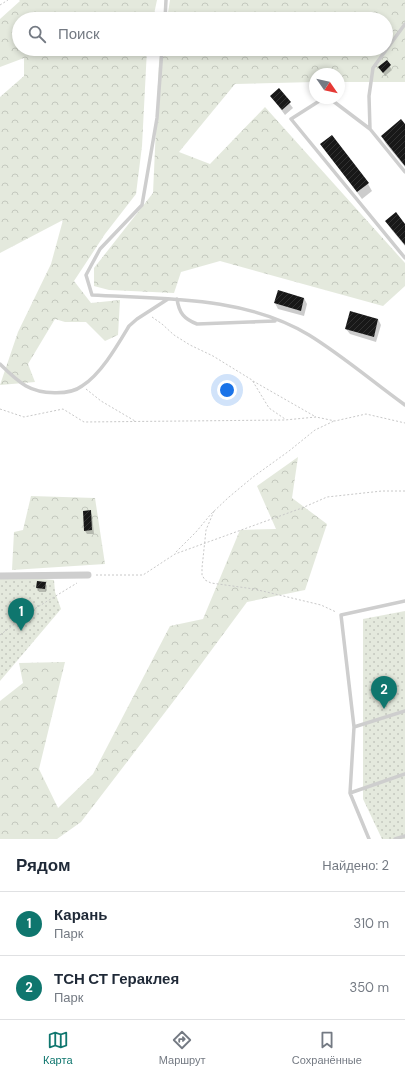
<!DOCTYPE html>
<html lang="ru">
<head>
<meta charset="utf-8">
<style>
  :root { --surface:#fff; --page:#f2f2f3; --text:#1f2937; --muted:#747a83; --line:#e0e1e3; --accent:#0f766e }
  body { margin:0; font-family:"DM Sans",sans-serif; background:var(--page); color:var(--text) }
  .compass { position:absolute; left:309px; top:68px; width:36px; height:36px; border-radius:50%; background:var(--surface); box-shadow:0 2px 6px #0003; rotate:124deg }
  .you { position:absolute; left:227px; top:390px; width:14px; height:14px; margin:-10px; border:3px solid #fff; border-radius:50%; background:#1a73e8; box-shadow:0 0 0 6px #1a73e833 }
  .badge { display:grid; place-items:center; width:26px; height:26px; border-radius:50%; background:var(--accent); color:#fff; font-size:13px; font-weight:700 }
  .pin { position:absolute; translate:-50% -33px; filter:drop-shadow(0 1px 2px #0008) }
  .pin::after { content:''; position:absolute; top:21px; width:14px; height:12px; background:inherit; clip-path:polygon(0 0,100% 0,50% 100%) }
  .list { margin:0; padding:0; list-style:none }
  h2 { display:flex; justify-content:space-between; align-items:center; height:52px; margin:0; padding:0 16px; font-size:17px }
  h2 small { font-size:13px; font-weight:400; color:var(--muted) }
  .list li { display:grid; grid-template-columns:26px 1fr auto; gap:12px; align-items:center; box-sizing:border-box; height:64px; padding:0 16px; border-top:1px solid var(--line) }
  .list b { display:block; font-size:15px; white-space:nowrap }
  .list p { margin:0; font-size:13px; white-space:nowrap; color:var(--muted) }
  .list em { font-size:13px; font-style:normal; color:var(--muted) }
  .icon { flex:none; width:22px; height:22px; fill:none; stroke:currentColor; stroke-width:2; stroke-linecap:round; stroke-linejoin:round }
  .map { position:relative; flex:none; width:405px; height:839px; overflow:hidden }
  .search { position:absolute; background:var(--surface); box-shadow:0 2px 6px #0003; left:12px; right:12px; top:12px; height:44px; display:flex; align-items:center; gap:10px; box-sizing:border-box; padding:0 14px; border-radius:22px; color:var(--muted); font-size:15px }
  .sheet { height:180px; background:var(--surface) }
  nav { display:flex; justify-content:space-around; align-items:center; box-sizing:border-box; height:56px; border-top:1px solid var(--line); background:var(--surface); font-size:11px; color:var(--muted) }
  nav a { display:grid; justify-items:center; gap:2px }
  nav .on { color:var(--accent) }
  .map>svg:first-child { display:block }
  .forest { fill:url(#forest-crowns) }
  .garden { fill:url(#garden-dots) }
  .shadow { fill:#0003 }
  .building { fill:url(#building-hatch) }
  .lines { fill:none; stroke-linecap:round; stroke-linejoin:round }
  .path { stroke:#c8c8c8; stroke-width:1; stroke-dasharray:2 2; stroke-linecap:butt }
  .service { stroke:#cecece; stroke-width:3.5 }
  .minor { stroke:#cecece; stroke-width:7 }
</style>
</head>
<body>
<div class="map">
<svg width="405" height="839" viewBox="0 0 405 839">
  <defs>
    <pattern id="forest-crowns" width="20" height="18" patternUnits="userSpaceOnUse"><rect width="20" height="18" fill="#e4e9dd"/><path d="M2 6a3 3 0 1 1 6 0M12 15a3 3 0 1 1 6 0" fill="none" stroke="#c4c8be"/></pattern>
    <pattern id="garden-dots" width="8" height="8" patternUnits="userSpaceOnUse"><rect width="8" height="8" fill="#e4e9dd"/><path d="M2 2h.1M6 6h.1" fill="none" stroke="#c4c8be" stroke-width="1.8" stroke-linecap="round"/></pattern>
    <pattern id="building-hatch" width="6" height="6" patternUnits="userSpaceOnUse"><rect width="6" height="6" fill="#181818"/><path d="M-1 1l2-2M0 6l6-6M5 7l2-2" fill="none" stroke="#313131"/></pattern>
  </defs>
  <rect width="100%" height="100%" fill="#fff"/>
  <path class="forest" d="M19 0H157L153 19H19V49H147L142 146 136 194 105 234 74 281 91 303 120 300 118 335 105 341 86 322H65L55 319 28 364 35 382 0 385 18 332 51 264 63 220 0 253V97L24 76V58L0 67V19L20 1Z
    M170 0H405V82H339V74H315V82L235 84 179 152 210 164 265 107 405 263V286L383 306 220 261 181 272 174 293 109 290 94 286V268L153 193 159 62 161 49H386V19H167Z
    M298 457 292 498 327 524 305 590 247 602 176 698 81 822 57 839H0V701L23 683 19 663 65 662 39 769 58 808 93 774 170 626 203 619 240 530 276 529 257 486Z
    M31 496 95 498 105 564 12 570 14 532 23 530Z"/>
  <path class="garden" d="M5 576 54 580 55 592 61 609 0 681V577Z
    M405 611V839H382L363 799V619Z"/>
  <path class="shadow" d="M387 62 392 70 385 76 382 71Z
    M279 90 293 108 285 115 271 96Z
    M405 126V167L386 144 382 137Z
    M321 144 368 184 372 191 362 199Z
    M386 221 405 225V246L391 229Z
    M304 298 307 304 304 316 278 309 275 303Z
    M378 319 381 325 376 342 350 334 346 329Z
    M90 511 92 515 94 534H87L85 531Z
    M37 582 45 583 47 586 46 592H39L37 588Z"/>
  <path class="building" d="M387 60 391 65 383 73 378 67Z
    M279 88 291 102 282 110 270 96Z
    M401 119 405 124V166L381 136Z
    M332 135 369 183 357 192 320 144Z
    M396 212 405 224V245L385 221Z
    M278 290 304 298 301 311 274 303Z
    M350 311 378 319 374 337 345 329Z
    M91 510 92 530 84 531 83 511Z
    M37 581 46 582 45 589 36 588Z"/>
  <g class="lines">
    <path class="path" d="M0 5 8 0
      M152 317 162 324 174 335 190 345 213 356 252 380 269 408 285 419
      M253 381 316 417
      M86 389 101 401 135 421
      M0 409 24 417 63 409 84 422 285 420 316 417 335 421 366 414 405 423
      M214 511 206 530 202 568V575L205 580 211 583 254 589 321 605 336 612
      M176 552 196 532 211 514 229 497 253 477 289 451 315 430 334 421
      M96 575H143L175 554 302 508 327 497 382 491H405
      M0 635 36 608 77 583"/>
    <path class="service" d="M165 19 166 0
      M162 49 157 118 142 205 100 249 86 275 92 295C164 299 245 296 309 335 343 356 373 382 405 405
      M324 98 291 119 405 258
      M329 98 370 129 405 172
      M370 129 369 96 373 68 405 24
      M177 299C179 313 184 319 197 324L275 321
      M0 364C8 372 16 380 26 386 40 394 69 396 82 386 101 374 117 346 129 326L137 319 168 299
      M354 727 405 711
      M350 793 405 774
      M369 839 350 793 354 727 341 615 405 601
      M395 839 405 836"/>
    <path class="minor" d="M0 576 88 575"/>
  </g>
</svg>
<svg class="compass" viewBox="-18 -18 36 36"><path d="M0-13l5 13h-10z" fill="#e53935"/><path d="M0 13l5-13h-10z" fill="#747a83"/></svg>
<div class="you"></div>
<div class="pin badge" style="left:21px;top:631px">1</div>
<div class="pin badge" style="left:384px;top:709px">2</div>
<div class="search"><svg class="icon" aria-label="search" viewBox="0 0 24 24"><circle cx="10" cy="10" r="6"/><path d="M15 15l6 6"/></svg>Поиск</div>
</div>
<section class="sheet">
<h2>Рядом<small>Найдено: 2</small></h2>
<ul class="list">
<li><span class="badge">1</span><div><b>Карань</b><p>Парк</p></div><em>310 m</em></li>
<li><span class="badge">2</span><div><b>ТСН СТ Гераклея</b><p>Парк</p></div><em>350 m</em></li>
</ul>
</section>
<nav>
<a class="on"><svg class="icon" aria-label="map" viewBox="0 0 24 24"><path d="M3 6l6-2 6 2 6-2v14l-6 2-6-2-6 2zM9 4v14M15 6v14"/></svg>Карта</a>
<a><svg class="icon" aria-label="directions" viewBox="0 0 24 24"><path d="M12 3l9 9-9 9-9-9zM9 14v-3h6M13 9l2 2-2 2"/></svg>Маршрут</a>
<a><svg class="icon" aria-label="saved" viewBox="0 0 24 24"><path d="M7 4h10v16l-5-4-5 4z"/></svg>Сохранённые</a>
</nav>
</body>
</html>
